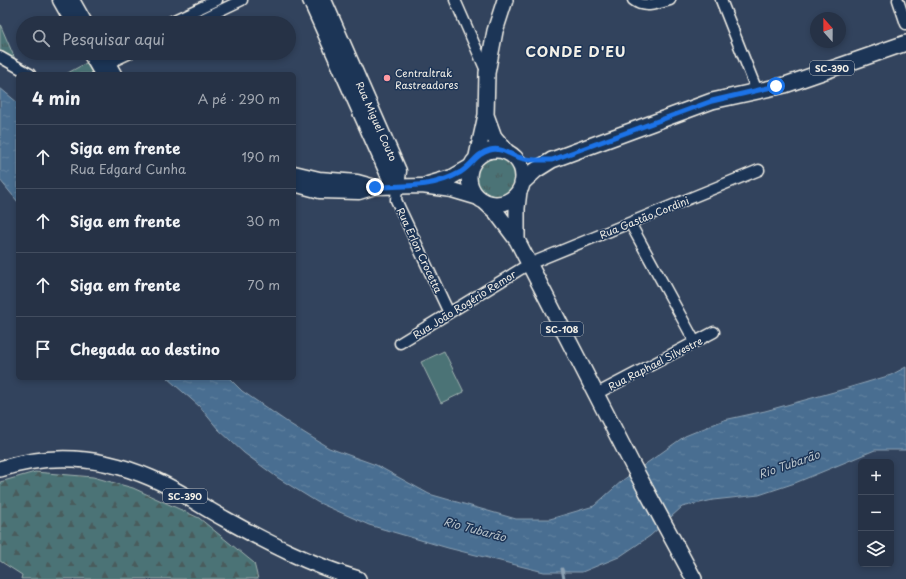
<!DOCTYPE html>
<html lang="pt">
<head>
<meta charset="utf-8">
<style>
  :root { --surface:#263246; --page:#323e51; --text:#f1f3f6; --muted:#a4aab3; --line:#424d5f }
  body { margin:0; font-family:"Playpen Sans",sans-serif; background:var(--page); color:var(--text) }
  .controls { position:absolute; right:12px; bottom:12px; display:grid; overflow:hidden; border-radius:6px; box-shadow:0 2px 6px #0003 }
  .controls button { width:36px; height:36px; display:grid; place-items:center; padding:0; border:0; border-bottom:1px solid var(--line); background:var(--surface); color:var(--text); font:20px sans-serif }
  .compass { position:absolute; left:810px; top:12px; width:36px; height:36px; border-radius:50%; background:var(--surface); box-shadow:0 2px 6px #0003; rotate:339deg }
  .stop { position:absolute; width:12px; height:12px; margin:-9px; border:3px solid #1a73e8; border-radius:50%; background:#fff }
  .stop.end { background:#1a73e8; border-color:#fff; box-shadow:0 1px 4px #0008 }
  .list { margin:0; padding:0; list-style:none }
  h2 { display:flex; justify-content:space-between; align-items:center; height:52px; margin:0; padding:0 16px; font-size:17px }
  h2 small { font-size:13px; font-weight:400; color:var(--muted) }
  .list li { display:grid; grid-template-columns:26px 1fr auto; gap:12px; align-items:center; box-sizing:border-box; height:64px; padding:0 16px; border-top:1px solid var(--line) }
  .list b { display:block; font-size:15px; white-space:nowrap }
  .list p { margin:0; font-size:13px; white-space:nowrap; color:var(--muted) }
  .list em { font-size:13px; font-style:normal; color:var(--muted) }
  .icon { flex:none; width:22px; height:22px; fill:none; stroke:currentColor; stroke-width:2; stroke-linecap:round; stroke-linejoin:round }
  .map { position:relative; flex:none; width:906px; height:579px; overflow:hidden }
  .search { position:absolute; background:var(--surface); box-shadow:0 2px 6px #0003; left:16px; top:16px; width:280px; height:44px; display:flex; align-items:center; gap:10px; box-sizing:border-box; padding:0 14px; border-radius:22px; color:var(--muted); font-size:15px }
  .panel { position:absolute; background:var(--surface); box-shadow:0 2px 6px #0003; left:16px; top:72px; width:280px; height:308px; border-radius:6px }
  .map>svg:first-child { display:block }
  .grass { fill:url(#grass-tufts); stroke:#a0b2af }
  .forest { fill:url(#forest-firs); stroke:#a0b2af }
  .garden { fill:#4c7376; stroke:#a0b2af }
  .water { fill:url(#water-ripples); stroke:#8da2b4 }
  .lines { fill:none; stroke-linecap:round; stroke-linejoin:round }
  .stream { stroke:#8da2b4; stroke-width:3 }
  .street-casing { stroke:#f4f1e8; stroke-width:13 }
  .secondary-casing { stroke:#f4f1e8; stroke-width:17 }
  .primary-casing { stroke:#f4f1e8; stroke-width:18 }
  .street { stroke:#1d3557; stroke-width:10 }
  .secondary { stroke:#1d3557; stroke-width:14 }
  .primary { stroke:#1d3557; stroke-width:15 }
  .route { stroke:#1a73e8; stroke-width:5 }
  .poi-dot { fill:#ff9aa2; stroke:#1d3557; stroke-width:1.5 }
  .labels { text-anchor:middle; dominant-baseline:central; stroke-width:3; stroke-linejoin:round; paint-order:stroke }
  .shield { fill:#1d3557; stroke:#b4b9bc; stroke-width:1 }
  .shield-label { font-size:9px; font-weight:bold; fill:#f4f1e8 }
  .poi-label { font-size:10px; fill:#f4f1e8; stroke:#1d3557; text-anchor:start }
  .street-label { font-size:10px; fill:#f4f1e8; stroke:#1d3557 }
  .water-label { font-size:11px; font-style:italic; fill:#b8c3ca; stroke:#1d3557 }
  .district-label { font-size:14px; font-weight:bold; letter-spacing:1px; fill:#f4f1e8; stroke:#1d3557 }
</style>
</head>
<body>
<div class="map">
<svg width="906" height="579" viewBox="0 0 906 579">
  <defs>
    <pattern id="grass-tufts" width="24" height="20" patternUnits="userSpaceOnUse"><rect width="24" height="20" fill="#4c7376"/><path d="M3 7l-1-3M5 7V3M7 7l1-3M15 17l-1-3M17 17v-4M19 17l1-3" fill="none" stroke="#4a5b5c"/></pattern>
    <pattern id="forest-firs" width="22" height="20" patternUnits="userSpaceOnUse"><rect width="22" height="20" fill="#4c7376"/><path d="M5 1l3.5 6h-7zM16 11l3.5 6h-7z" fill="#4a5b5c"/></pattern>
    <pattern id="water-ripples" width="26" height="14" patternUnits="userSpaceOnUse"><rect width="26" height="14" fill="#496e91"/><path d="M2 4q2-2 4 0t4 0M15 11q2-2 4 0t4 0" fill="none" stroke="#6483a0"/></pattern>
  </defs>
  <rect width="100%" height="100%" fill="#32435d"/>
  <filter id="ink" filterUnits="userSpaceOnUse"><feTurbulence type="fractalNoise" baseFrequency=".025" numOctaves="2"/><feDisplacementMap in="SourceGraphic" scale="8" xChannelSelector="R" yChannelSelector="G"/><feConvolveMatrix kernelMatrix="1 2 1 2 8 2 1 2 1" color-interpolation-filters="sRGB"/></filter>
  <g filter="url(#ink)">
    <path class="grass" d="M0 24 15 59 0 51Z
      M86 63 93 74H66Z
      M472 177a23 23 0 1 1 46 0a23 23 0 1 1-46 0Z"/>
    <path class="forest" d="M35 472 93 477 133 488 199 518 254 563 258 579H21L22 575 0 561V482Z"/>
    <path class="garden" d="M444 351 464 392 441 403 421 362Z"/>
    <path class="water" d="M0 88 18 103V202L0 180Z
      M906 367V450H875L795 483 759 495 713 500 682 507 650 536 619 557 582 572H544L448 548 369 525 317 502 278 478 244 453 218 429 199 406 167 378H229L242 391 290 424 329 448 376 465 429 494 516 519H550L594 506 623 480 685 436 724 420 765 411 841 390 891 375Z"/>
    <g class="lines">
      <path class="stream" d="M562 569 564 579"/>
      <g class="street-casing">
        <path id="street" d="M455 0 487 73
          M633 0C644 9 657 4 670 0
          M721 0 757 91
          M898 0 906 24
          M168 23 217 0
          M194 23 242 0
          M0 57 30 74
          M102 66 130 53
          M397 186 396 200 449 313
          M630 223 695 342
          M400 343 529 264 759 170
          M596 394 714 332"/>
      </g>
      <g class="secondary-casing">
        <path id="secondary" d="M60 0 73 23
          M72 0 85 23
          M310 0 388 175 397 186
          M324 0 399 171 397 186
          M90 53 102 74
          M102 53 114 74
          M294 173 319 179 357 182 375 187
          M294 184 320 191 359 192 375 187 422 186 452 190 479 198
          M428 184 452 177 471 166"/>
      </g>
      <g class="primary-casing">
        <path id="primary" d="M486 115 494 137 507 152
          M469 177a27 27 0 1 1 54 0a27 27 0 1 1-54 0Z
          M477 156 486 115 487 73 495 31 505 0
          M522 183 536 170 552 160 712 101 785 85 906 43
          M485 202 496 212 517 240 633 466 694 579
          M517 240V208L519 191
          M0 469C52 452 101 456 151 478 177 489 201 506 225 519 268 543 311 565 358 579"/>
      </g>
      <use href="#street" class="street"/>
      <use href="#secondary" class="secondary"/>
      <use href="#primary" class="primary"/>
    </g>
  </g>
  <g class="lines" filter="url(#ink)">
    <path class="route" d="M375 187C406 186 433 188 461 172 472 165 477 153 490 150 502 147 510 155 521 158 531 161 542 160 552 160L712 101 776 86"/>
  </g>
  <circle class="poi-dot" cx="387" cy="78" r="4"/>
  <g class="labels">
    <g class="shield">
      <rect x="810" y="61" width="44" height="14" rx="3"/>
      <rect x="541" y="322" width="42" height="14" rx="3"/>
      <rect x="163" y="489" width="44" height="14" rx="3"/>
    </g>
    <g class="shield-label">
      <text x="832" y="68">SC-390</text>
      <text x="562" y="329">SC-108</text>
      <text x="185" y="496">SC-390</text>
    </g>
    <g class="poi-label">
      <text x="395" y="72">Centraltrak<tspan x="395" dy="12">Rastreadores</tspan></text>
    </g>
    <g class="street-label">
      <text transform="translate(377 121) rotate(66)">Rua Miguel Couto</text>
      <text transform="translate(644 217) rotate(-22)">Rua Gastão Cordini</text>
      <text transform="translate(420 250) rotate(65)">Rua Erlon Crocetta</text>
      <text transform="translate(464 304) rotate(-32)">Rua João Rogério Remor</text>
      <text transform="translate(655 363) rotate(-27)">Rua Raphael Silvestre</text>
    </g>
    <g class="water-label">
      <text transform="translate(789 464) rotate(-19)">Rio Tubarão</text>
      <text transform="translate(475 529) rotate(15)">Rio Tubarão</text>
    </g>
    <g class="district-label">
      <text x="576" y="51">CONDE D'EU</text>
    </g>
  </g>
</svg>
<div class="controls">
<button>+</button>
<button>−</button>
<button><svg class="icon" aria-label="layers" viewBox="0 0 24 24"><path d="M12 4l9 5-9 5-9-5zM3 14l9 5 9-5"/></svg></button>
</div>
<svg class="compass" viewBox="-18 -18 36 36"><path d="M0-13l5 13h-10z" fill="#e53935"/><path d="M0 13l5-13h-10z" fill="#a4aab3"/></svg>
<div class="stop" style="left:776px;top:86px"></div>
<div class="stop end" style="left:375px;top:187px"></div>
<div class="search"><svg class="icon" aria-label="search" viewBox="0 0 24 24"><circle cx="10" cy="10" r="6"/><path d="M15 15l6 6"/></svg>Pesquisar aqui</div>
<section class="panel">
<h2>4 min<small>A pé · 290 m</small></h2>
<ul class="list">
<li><svg class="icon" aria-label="ahead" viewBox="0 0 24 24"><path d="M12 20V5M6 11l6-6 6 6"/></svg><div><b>Siga em frente</b><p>Rua Edgard Cunha</p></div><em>190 m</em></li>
<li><svg class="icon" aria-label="ahead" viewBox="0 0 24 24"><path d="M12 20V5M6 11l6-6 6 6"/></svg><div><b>Siga em frente</b></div><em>30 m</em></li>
<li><svg class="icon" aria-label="ahead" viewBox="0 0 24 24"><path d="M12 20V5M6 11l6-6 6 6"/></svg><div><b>Siga em frente</b></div><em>70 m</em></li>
<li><svg class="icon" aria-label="arrive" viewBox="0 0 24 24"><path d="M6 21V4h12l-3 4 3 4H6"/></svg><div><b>Chegada ao destino</b></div></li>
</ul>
</section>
</div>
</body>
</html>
